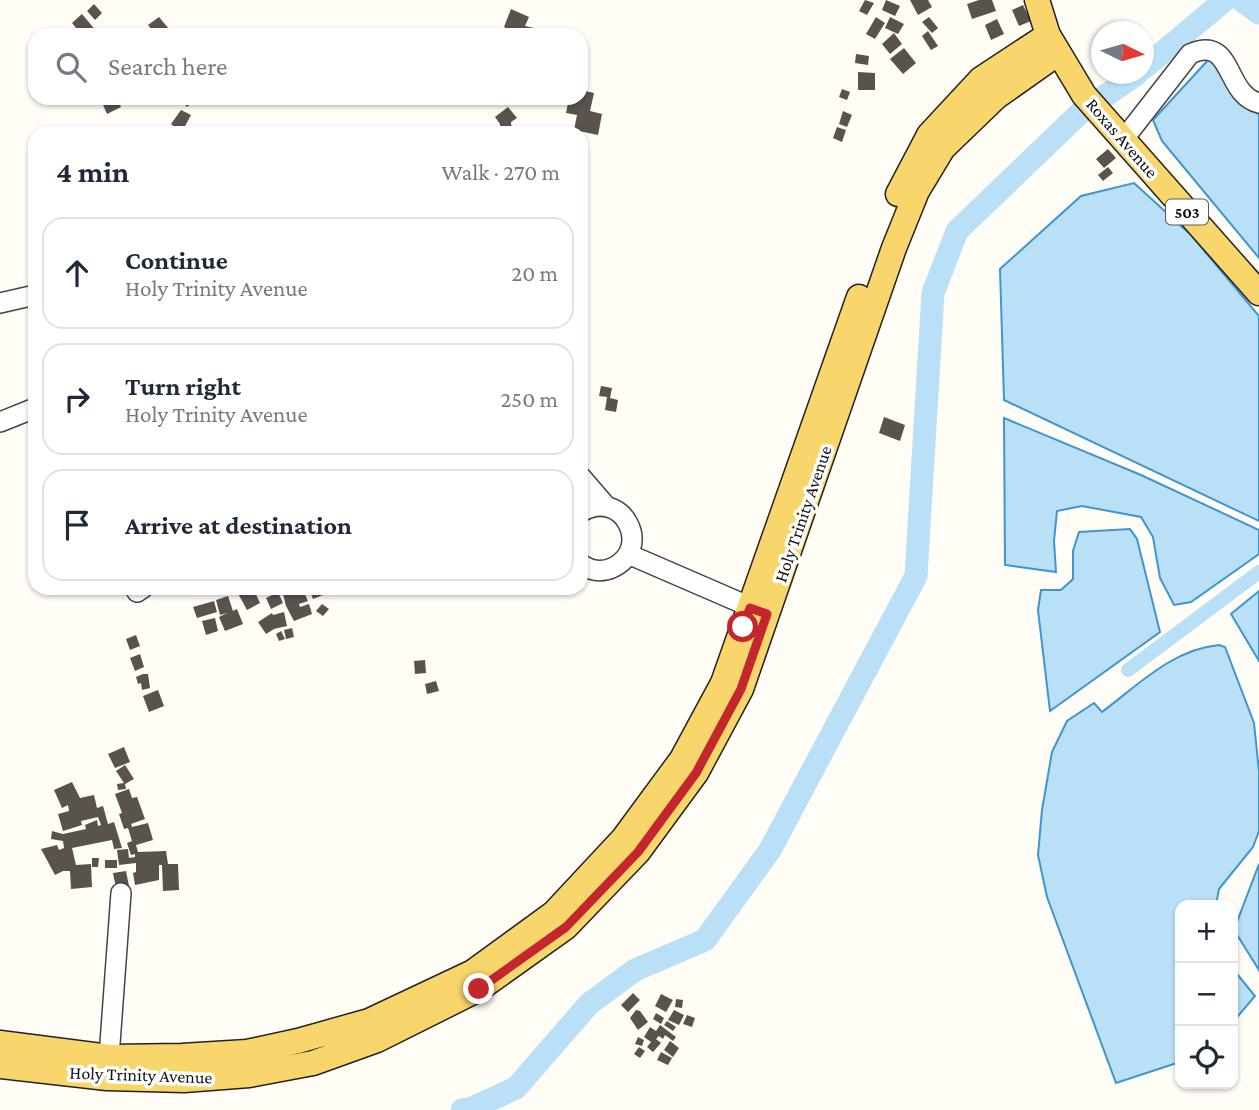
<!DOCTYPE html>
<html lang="en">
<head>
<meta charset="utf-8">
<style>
  :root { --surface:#fff; --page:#f6f6f7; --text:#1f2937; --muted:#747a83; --line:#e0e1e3 }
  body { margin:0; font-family:"Crimson Pro",serif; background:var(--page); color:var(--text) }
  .controls { position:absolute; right:21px; bottom:21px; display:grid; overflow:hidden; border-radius:14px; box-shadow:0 2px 5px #0004 }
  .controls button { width:63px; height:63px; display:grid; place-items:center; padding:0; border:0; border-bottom:2px solid var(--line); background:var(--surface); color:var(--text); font:35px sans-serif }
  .compass { position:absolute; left:1091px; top:21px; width:63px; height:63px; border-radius:50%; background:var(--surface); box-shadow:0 2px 5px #0004; rotate:95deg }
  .stop { position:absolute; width:21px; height:21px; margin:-16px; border:5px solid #c4262e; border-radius:50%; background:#fff }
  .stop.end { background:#c4262e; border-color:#fff; box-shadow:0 2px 7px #0008 }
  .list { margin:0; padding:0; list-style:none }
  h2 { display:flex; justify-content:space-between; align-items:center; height:91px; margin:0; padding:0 28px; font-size:30px }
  h2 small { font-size:23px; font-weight:400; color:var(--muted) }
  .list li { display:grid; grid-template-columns:46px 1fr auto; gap:21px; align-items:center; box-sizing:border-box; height:112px; margin:0 14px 14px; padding:0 14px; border:2px solid var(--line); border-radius:21px }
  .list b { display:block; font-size:26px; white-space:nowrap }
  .list p { margin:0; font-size:23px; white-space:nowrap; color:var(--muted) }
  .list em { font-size:23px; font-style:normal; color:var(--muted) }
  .icon { flex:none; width:38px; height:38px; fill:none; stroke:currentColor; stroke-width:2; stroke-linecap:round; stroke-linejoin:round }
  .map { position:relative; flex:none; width:1259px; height:1110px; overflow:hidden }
  .search { position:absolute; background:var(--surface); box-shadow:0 2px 5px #0004; left:28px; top:28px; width:560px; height:77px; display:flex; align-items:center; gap:18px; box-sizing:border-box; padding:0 24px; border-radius:21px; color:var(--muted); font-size:26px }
  .panel { position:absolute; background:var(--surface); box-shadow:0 2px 5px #0004; left:28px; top:126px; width:560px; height:469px; border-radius:21px }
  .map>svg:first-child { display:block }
  .water { fill:#b9e0f7; stroke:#3f96cf; stroke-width:2 }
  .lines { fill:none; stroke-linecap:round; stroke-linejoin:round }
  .canal { stroke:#b9e0f7; stroke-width:14 }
  .river { stroke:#b9e0f7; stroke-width:23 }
  .building { fill:#5a524d }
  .minor-casing { stroke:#444; stroke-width:22 }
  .major-casing { stroke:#222; stroke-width:27 }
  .minor { stroke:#fff; stroke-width:19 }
  .major { stroke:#f9d66b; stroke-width:24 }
  .route { stroke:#c4262e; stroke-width:9 }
  .labels { text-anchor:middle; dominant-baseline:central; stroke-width:7; stroke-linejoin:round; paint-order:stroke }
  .shield { fill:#fff; stroke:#585858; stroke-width:2 }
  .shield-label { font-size:16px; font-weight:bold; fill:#111 }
  .street-label { font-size:18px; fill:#111; stroke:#fff }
</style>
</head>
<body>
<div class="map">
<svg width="1259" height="1110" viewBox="0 0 1259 1110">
  <rect width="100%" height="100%" fill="#fffdf5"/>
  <path class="water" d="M1209 59 1226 76 1259 115V258L1162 141 1153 120Z
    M1134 183 1191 235 1259 316V521L1004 400 1000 269 1081 196Z
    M1004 418 1141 475 1259 530V554L1191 602 1174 605 1160 578 1153 537 1141 517 1082 506 1057 511 1054 541 1056 572 1005 565Z
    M1130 529 1137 539 1160 632 1050 711 1038 610 1041 590H1061L1073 579V551L1079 532Z
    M1259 591V661L1231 614Z
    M1219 645 1225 647 1254 723 1259 771V831L1253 847 1219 889 1216 905H1180V1062L1116 1083 1047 897 1038 855 1042 810 1052 752 1067 721 1094 703 1102 712C1138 685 1173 649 1219 645Z
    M1259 864V970L1234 930Z
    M1233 969 1255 996 1233 1022Z"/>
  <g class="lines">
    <path class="canal" d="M1128 670 1259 572"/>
    <path class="river" d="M1241 0 1259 13
      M1144 68 1225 0
      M462 1110 470 1109 516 1088 589 1004 635 970 705 940 770 850 916 576 933 293 957 231 1080 113 1137 74"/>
  </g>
  <path class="building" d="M865 0 874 3 867 15 859 11Z
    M886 0 900 6 895 16 882 10Z
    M910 0H928L932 7 918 15Z
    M979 0H992L996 11 972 19 967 4Z
    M94 4 102 13 95 20 87 11Z
    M1023 5 1031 21 1019 26 1012 10Z
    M511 9 529 17 525 26 539 29 538 35H512L513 31 504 27Z
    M82 14 97 32 94 35H82L72 23Z
    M159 17 169 29 161 35H156L148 25Z
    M876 17 885 23 875 39 866 34Z
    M890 17 904 24 898 34 885 28Z
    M929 17 938 28 932 33 922 22Z
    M997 19 1004 34 991 40 985 25Z
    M928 31 938 46 931 50 922 36Z
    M894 33 902 44 890 54 882 44Z
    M904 48 916 63 903 74 890 59Z
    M856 54 869 56 868 65 855 63Z
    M858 72 875 73V90H858Z
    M842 89 850 92 847 100 839 97Z
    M581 90 594 93 590 111 602 114 598 135 574 130 577 115 566 113 569 98H581Z
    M100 98H117L121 107 107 114Z
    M181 98H193L195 100 187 107 180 99Z
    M508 107 517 118 511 122 512 133H500V124L495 117Z
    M181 110 191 115 184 128 181 126 178 130 171 124Z
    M843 111 852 115 847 127 839 124Z
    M837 127 846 130 842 142 833 138Z
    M1108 149 1116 158 1104 168 1096 159Z
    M1108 167 1113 173 1103 181 1098 175Z
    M601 386 612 388 610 398 618 400 616 412 605 410 607 397 599 396Z
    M884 417 905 425 900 441 879 433Z
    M205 588H228V589L208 595Z
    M235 588H253L260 603 247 610Z
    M267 588H296L298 592 303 590 308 601 299 604 300 607 309 604 312 614 294 621 286 606 282 590 270 595Z
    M309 588H332L333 591 313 599Z
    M278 592 283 603 271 609 266 598Z
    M228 596 233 611 237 609 243 624 225 631 219 617 227 613 220 615 216 600Z
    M214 601 217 612 197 618 193 607Z
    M322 604 329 609 323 616 316 611Z
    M284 612 287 626 274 629 266 634 258 622 272 613 273 615Z
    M215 618 218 631 206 635 202 621Z
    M292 628 294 637 286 639 284 630Z
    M281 631 285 639 279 641 276 634Z
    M136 635 140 646 130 650 126 639Z
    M140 654 144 667 135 671 130 658Z
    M425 660 426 673 415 674 414 661Z
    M143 674H148L150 688 142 690 141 683 138 684 136 677Z
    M436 681 439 691 427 694 425 684Z
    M158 690 164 706 149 712 143 696Z
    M124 747 130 762 115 768 108 754Z
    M125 765 134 779 125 784 126 789 118 790 117 784 124 783 116 771Z
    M72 782 80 798 94 795 97 808 103 806 108 824 114 822 122 848 114 849 112 840 72 848 76 865 91 864 92 887 71 889 70 871H63L55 875 41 849 57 845 59 850 64 848 63 841 51 839 52 831 63 834 86 829 85 825 97 820 98 826 101 825 98 817 81 821 82 825 63 831 58 814 69 811 68 805 62 808 54 790Z
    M129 789 132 798 137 797 145 819 131 824 132 827 148 823 153 840 136 845 138 852 166 851 168 864H178L179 890 163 891 162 865H159V880L135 885 133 873 136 872V863L119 865 117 850 128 849 129 858 135 857V854L131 855 127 843 132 841 128 828 124 829 119 814 122 813 115 794Z
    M92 858H99L98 867H92Z
    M105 860H117V868H105Z
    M126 871 129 886 116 888 113 873Z
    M633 993 640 1000 628 1012 621 1005Z
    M661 994 673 1000 666 1012 655 1006Z
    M676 999 683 1000 682 1008 675 1007Z
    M636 1010 640 1011 648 1022 638 1030 630 1018Z
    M674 1010 684 1015 679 1025 668 1020Z
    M656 1013 664 1018 661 1024 653 1019Z
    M687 1015 695 1018 692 1027 683 1024Z
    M667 1021 676 1027 673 1031 664 1025Z
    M660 1025 676 1037 673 1041 665 1035 663 1039 659 1036 656 1039 661 1043 653 1052 647 1047 651 1042 644 1037 650 1027 656 1031Z
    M638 1037 644 1040 642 1046 635 1044Z
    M670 1041 679 1048 673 1057 664 1050Z
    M639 1047 645 1051 640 1058 634 1054Z
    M661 1052 672 1058 668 1065 657 1060Z"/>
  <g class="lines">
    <g class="minor-casing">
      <path id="minor" d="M1123 140 1190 54C1234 34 1224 95 1259 103
        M0 303 35 295
        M0 422 35 408
        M581 477 606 506
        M581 512C623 487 654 549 612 568 601 573 591 571 581 564
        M628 554 762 612
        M137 592 143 588
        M109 1057 121 893"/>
    </g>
    <g class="major-casing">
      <path id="major" d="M1037 0 1048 35 1084 95 1259 293
        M898 194 929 135 981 79 1048 35
        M0 1043 109 1057 182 1056 247 1052 298 1041 369 1021 473 972 554 913 623 839 682 759 723 683 859 297
        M0 1066 107 1078 184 1080 249 1075 313 1063 377 1040 479 989 566 927 638 852 696 773 741 689 894 248 917 191 943 148 996 97 1057 54"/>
    </g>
    <use href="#minor" class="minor"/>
    <use href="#major" class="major"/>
  </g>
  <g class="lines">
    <path class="route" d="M479 989 566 927 638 852 696 773 741 689 767 614 750 608 743 627"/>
  </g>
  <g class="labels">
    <rect class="shield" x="1166" y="199.5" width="42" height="25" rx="5"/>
    <g class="shield-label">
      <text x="1187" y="212">503</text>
    </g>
    <g class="street-label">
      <text transform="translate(1122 138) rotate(49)">Roxas Avenue</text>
      <text transform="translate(803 514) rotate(-71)">Holy Trinity Avenue</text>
      <text transform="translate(141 1075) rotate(2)">Holy Trinity Avenue</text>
    </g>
  </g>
</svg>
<div class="controls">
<button>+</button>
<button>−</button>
<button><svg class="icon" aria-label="locate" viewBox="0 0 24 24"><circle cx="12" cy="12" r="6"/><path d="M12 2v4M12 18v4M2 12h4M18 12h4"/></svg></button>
</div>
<svg class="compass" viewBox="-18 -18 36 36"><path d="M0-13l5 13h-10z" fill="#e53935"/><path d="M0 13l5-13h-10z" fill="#747a83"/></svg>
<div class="stop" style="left:743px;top:627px"></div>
<div class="stop end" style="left:479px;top:989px"></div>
<div class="search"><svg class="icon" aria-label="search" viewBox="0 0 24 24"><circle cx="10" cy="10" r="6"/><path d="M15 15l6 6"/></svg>Search here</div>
<section class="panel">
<h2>4 min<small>Walk · 270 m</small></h2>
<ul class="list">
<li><svg class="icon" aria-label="ahead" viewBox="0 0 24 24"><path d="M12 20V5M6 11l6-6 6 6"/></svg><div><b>Continue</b><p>Holy Trinity Avenue</p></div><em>20 m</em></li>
<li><svg class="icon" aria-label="right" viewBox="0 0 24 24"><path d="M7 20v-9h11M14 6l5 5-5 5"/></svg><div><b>Turn right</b><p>Holy Trinity Avenue</p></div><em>250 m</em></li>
<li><svg class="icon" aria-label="arrive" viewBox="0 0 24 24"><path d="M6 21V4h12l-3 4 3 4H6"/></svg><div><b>Arrive at destination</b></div></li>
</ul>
</section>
</div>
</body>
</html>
